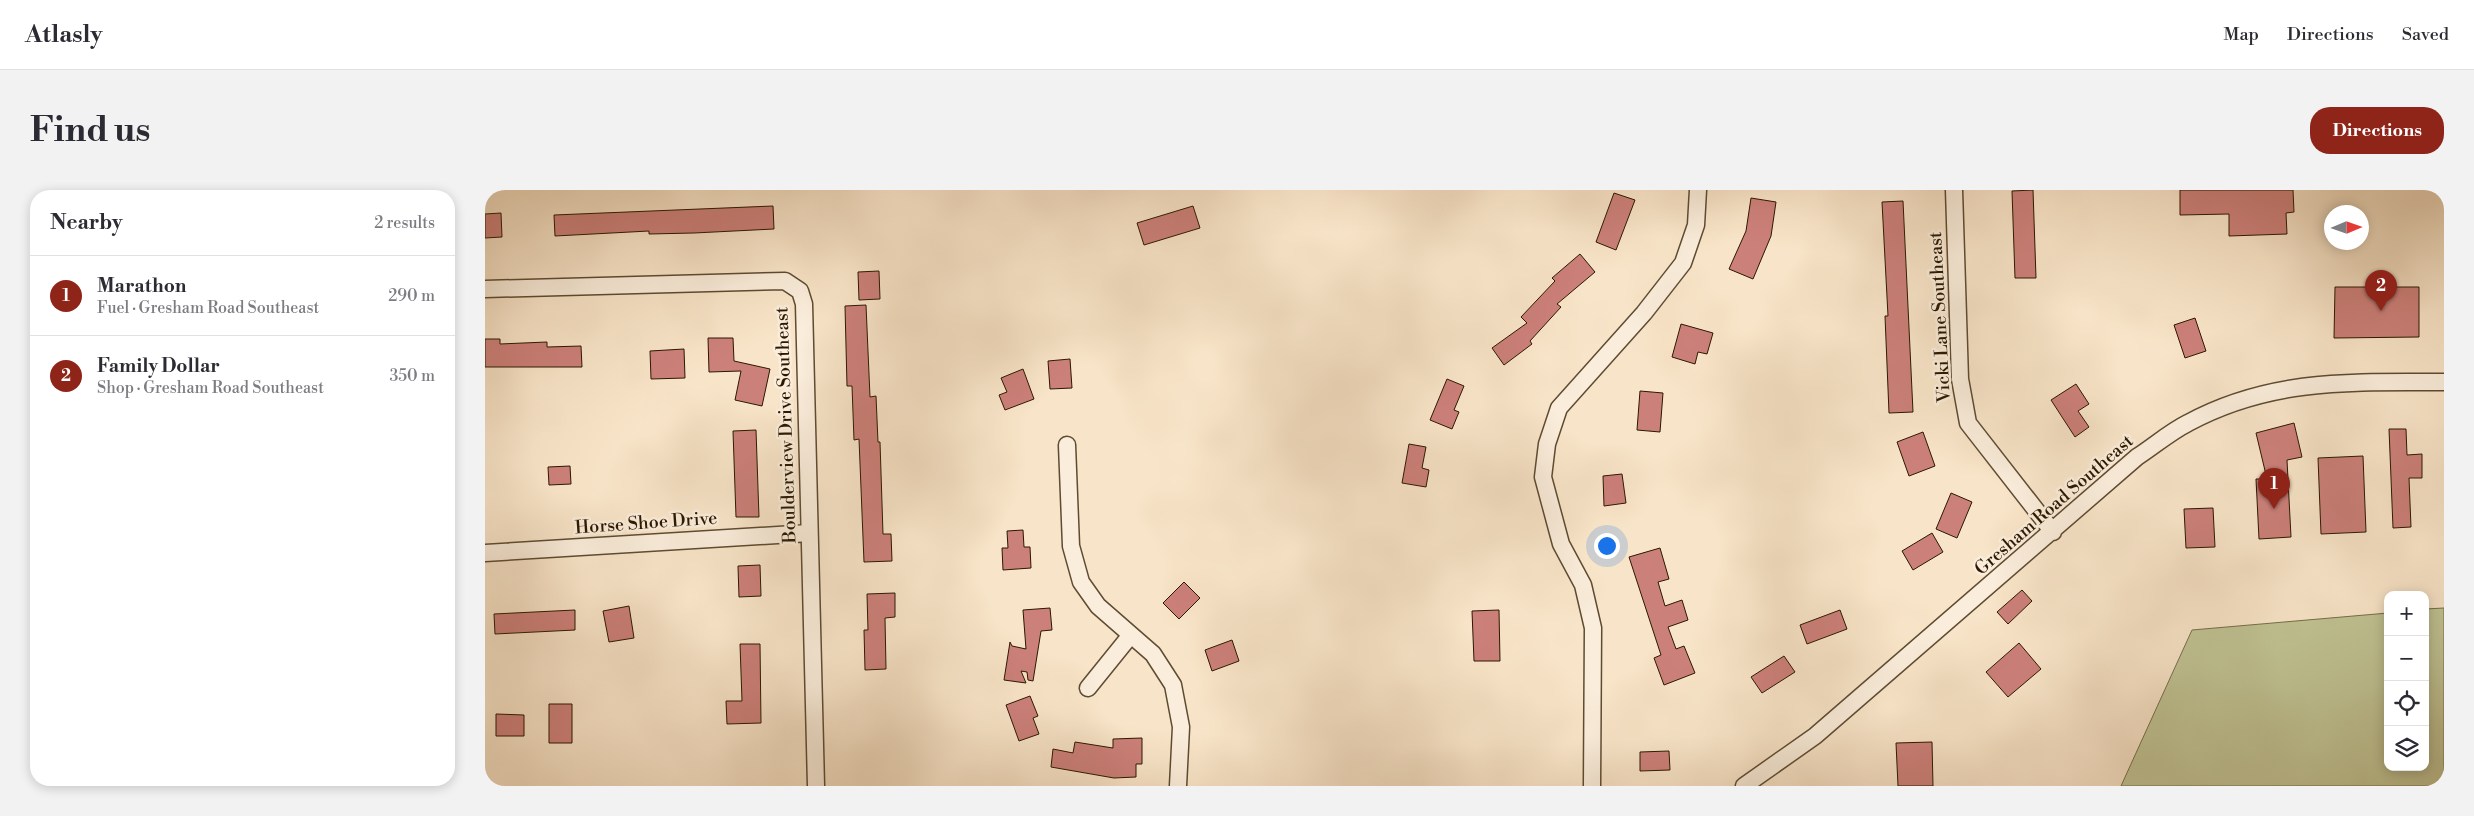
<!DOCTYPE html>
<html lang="en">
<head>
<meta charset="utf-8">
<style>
  :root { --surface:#fff; --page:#f2f2f3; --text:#2b2b33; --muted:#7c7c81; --line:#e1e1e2; --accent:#8f2418 }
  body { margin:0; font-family:"Libre Bodoni",serif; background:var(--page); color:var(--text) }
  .controls { position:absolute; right:15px; bottom:15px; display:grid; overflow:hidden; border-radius:10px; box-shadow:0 2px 12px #0003 }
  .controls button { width:45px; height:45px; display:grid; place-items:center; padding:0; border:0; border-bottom:1px solid var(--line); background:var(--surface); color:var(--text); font:25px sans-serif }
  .compass { position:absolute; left:1839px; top:15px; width:45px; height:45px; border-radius:50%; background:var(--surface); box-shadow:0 2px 12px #0003; rotate:88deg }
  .you { position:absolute; left:1121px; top:355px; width:18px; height:18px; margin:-12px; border:4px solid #fff; border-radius:50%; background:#1a73e8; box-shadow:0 0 0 8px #1a73e833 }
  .badge { display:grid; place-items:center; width:32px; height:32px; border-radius:50%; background:var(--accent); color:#fff; font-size:16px; font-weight:700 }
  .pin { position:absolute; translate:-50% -41px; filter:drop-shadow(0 1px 2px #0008) }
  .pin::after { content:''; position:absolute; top:26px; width:18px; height:15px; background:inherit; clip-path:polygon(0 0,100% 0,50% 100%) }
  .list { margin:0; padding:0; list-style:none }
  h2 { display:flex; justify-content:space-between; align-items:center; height:65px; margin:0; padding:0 20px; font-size:21px }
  h2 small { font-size:16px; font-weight:400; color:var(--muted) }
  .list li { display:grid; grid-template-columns:32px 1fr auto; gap:15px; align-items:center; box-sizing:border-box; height:80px; padding:0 20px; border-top:1px solid var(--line) }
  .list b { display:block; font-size:19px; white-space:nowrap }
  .list p { margin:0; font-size:16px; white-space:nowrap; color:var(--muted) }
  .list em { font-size:16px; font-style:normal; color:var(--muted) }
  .icon { flex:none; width:28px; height:28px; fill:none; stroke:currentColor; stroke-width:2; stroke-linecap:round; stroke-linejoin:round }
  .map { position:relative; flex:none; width:1959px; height:596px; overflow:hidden; border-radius:20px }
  header { display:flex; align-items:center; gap:30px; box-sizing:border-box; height:70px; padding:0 25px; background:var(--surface); border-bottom:1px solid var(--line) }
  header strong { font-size:24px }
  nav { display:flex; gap:28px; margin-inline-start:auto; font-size:18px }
  .intro { display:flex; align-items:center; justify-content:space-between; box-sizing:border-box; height:120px; padding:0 30px }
  h1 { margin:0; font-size:35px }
  .button { padding:12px 22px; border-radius:20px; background:var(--accent); color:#fff; font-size:18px; font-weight:700 }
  main { display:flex; gap:30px; padding:0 30px }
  aside { flex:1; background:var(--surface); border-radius:20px; box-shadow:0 2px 12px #0003 }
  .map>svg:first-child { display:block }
  .green { fill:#c0c394; stroke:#766e4a }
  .building { fill:#cc807a; stroke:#2b1800 }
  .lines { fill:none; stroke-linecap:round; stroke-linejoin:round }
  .minor-casing { stroke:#5e4b32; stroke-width:19 }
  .minor { stroke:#faeddb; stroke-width:16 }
  .labels { text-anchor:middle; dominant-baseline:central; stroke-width:5; stroke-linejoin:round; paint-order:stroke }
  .street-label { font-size:18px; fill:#2b1800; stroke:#faeddb }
</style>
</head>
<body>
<header>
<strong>Atlasly</strong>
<nav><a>Map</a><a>Directions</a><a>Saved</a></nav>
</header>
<div class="intro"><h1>Find us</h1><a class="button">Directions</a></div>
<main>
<aside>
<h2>Nearby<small>2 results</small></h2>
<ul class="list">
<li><span class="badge">1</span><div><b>Marathon</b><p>Fuel · Gresham Road Southeast</p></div><em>290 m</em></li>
<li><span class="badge">2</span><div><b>Family Dollar</b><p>Shop · Gresham Road Southeast</p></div><em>350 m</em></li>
</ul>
</aside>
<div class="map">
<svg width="1959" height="596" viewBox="0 0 1959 596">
  <rect width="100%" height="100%" fill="#f8e4c8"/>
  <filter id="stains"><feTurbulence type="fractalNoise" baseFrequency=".004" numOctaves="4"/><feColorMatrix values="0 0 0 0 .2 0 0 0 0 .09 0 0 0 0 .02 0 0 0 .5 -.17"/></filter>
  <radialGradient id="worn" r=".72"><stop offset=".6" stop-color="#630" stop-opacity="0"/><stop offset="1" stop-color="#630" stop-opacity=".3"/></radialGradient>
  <path class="green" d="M1959 418V596H1636L1707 440 1903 423V577H1940V419Z"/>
  <path class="building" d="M1548 0 1551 88H1530L1527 1Z
    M1695 0H1808L1809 22 1801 23 1802 44 1744 46V24L1695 25Z
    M1129 3 1150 10 1131 60 1111 52Z
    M1266 8 1291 12 1286 46 1268 89 1244 79 1261 41Z
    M1418 11 1428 222 1404 223 1400 126H1403L1397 12Z
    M288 16 289 39 209 43 164 44V41L70 46 69 25Z
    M708 16 715 38 659 55 652 33Z
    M16 23 17 47 0 48V24Z
    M1095 64 1110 82 1072 114 1076 117 1045 151 1047 154 1019 175 1007 158 1042 133 1036 127 1070 91 1067 88Z
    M394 81 395 109 374 110 373 82Z
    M1850 97H1934V147L1849 148Z
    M381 115 385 207 391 206 393 252H395L398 344H406L407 371 379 372 374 249 369 250 367 196H362L360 116Z
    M1710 128 1721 161 1700 168 1689 135Z
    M1196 134 1228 143 1222 164 1213 162 1210 174 1187 167Z
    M223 148H248L249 171 285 179 277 216 250 210 256 181 224 182Z
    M0 149H15V154L62 152V157L96 156 97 177H0Z
    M199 159 200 188 166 189 165 161Z
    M585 169 587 198 565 199 563 171Z
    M538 179 549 209 520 220 514 205 522 202 516 188Z
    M962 189 979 196 969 220 974 222 967 239 945 230Z
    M1591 194 1604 214 1593 221 1604 237 1590 247 1566 210Z
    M1155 201 1178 203 1175 242 1152 240Z
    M1809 233 1817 267 1802 270 1806 347 1774 349 1771 289H1782L1771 243Z
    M1904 239H1921L1922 265 1937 264V288H1924L1926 337 1908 338Z
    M271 240 274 327H251L248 241Z
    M1438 242 1450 276 1424 286 1412 252Z
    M924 254 941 257 937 278 944 280 941 297 917 293Z
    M1878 266 1881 342 1836 344 1833 268Z
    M85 276 86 294 64 295 63 277Z
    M1137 284 1141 313 1119 316 1118 286Z
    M1466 303 1487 312 1472 348 1451 339Z
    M1728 318 1730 357 1701 358 1699 319Z
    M538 340 539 357H545L546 378 518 380 517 358H523L522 341Z
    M1447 343 1458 362 1428 380 1417 361Z
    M1175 358 1184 389 1173 392 1180 416 1197 410 1203 430 1183 437 1191 459 1199 456 1210 483 1179 495 1169 468 1176 465 1144 367Z
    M275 375 276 406 254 407 253 376Z
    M699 392 715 408 694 429 678 413Z
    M1537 400 1547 411 1523 434 1512 422Z
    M410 403V427L400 428 401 479 380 480 379 440H383L382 404Z
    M144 416 149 448 124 452 118 421Z
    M565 418 567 440 556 441 548 491 543 490 542 482 536 481 541 493 519 490 525 452 527 456 541 459 538 420Z
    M90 420V440L10 444 9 424Z
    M1014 420 1015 471H989L987 421Z
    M1355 420 1362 439 1322 454 1315 435Z
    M747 450 754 471 727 481 720 460Z
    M1534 453 1556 479 1523 507 1501 482Z
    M255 454H275L276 533 242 534 241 511H257Z
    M1299 466 1310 482 1277 503 1266 487Z
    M545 506 553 526 548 528 554 544 534 551 521 515Z
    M64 514H87V553H64Z
    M11 524 39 525V546H11Z
    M657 548V574H651V587L629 588 566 577 568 559 588 563 590 552 628 558V549Z
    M1447 552 1448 596H1413L1411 553Z
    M1184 561 1185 580 1155 581V562Z"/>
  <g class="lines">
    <g class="minor-casing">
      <path id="minor" d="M1469 0 1475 189 1483 233 1568 342
        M0 99 300 91 315 101 319 114 331 596
        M582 255 586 356 596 392 613 416 668 464 688 495 696 537 693 596
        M0 363 324 343
        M603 498 645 446
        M1107 596 1108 438 1098 395 1076 354 1058 287 1062 254 1074 218 1159 123 1198 73 1211 35 1213 0
        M1259 596 1330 546 1652 267C1669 256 1685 242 1703 233 1786 188 1868 192 1959 192"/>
    </g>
    <use href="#minor" class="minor"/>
  </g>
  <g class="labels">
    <g class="street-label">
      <text transform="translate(1455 127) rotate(-93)">Vicki Lane Southeast</text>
      <text transform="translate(301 235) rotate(-92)">Boulderview Drive Southeast</text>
      <text transform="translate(1569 315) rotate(-41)">Gresham Road Southeast</text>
      <text transform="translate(161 333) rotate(-4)">Horse Shoe Drive</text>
    </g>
  </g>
  <rect width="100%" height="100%" filter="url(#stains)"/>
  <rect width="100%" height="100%" fill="url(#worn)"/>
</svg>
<div class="controls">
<button>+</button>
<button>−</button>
<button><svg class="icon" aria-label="locate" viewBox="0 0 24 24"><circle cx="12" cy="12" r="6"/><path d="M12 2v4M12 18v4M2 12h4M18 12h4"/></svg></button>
<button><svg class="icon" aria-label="layers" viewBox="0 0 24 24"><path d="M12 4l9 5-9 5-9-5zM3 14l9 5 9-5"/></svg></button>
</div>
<svg class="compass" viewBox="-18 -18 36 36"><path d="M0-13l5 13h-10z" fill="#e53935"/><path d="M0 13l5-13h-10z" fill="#7c7c81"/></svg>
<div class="you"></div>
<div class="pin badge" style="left:1789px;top:319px">1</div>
<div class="pin badge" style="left:1896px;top:121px">2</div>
</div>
</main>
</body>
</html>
